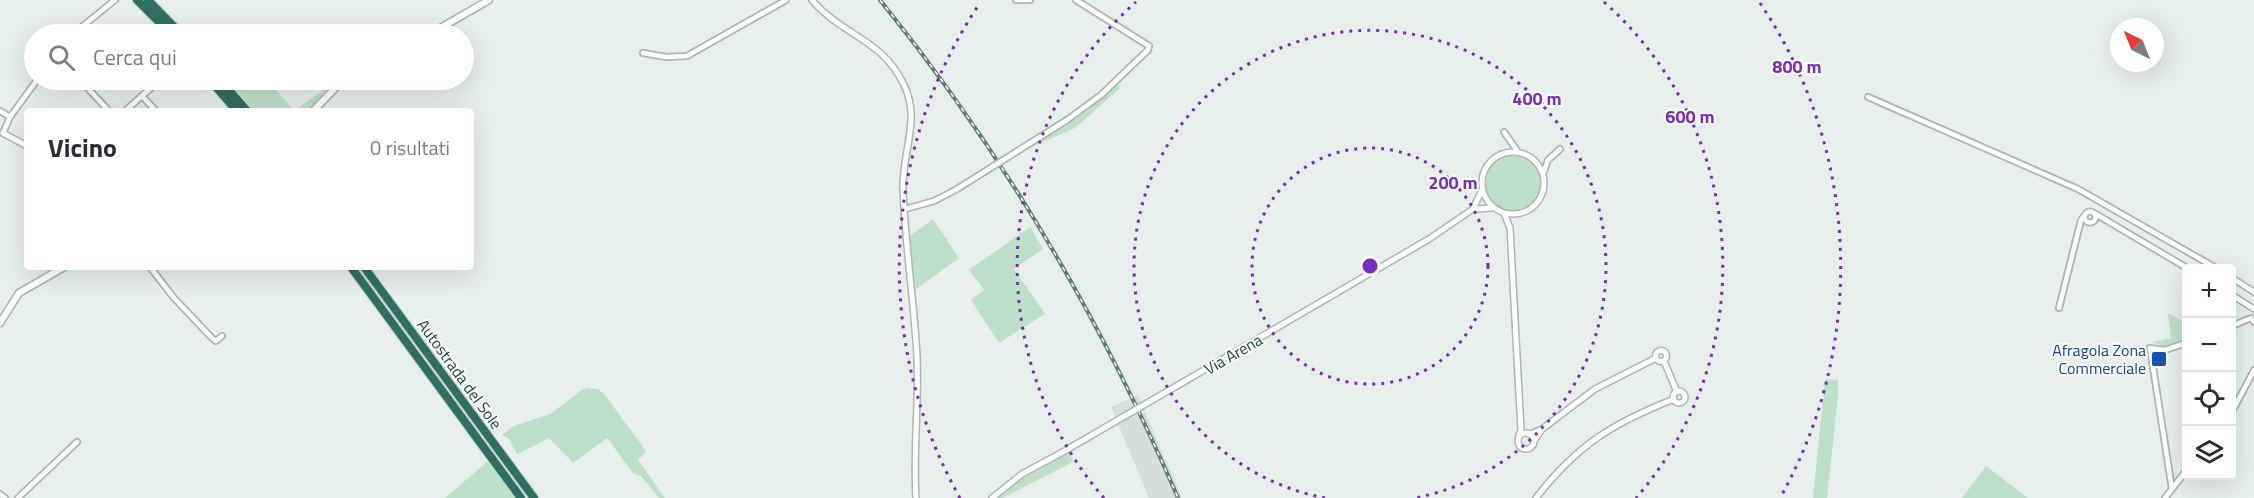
<!DOCTYPE html>
<html lang="it">
<head>
<meta charset="utf-8">
<style>
  :root { --surface:#fff; --page:#f7f7f7; --text:#2b2b33; --muted:#7c7c81; --line:#e1e1e2 }
  body { margin:0; font-family:"Titillium Web",sans-serif; background:var(--page); color:var(--text) }
  .controls { position:absolute; right:18px; bottom:18px; display:grid; overflow:hidden; border-radius:6px; box-shadow:0 6px 24px #0002 }
  .controls button { width:54px; height:54px; display:grid; place-items:center; padding:0; border:0; border-bottom:2px solid var(--line); background:var(--surface); color:var(--text); font:30px sans-serif }
  .compass { position:absolute; left:2110px; top:18px; width:54px; height:54px; border-radius:50%; background:var(--surface); box-shadow:0 6px 24px #0002; rotate:317deg }
  .list { margin:0; padding:0; list-style:none }
  h2 { display:flex; justify-content:space-between; align-items:center; height:78px; margin:0; padding:0 24px; font-size:26px }
  h2 small { font-size:20px; font-weight:400; color:var(--muted) }
  .icon { flex:none; width:33px; height:33px; fill:none; stroke:currentColor; stroke-width:2; stroke-linecap:round; stroke-linejoin:round }
  .map { position:relative; flex:none; width:2254px; height:498px; overflow:hidden }
  .search { position:absolute; background:var(--surface); box-shadow:0 6px 24px #0002; left:24px; top:24px; width:450px; height:66px; display:flex; align-items:center; gap:15px; box-sizing:border-box; padding:0 21px; border-radius:33px; color:var(--muted); font-size:22px }
  .panel { position:absolute; background:var(--surface); box-shadow:0 6px 24px #0002; left:24px; top:108px; width:450px; height:162px; border-radius:6px }
  .map>svg:first-child { display:block }
  .built { fill:#d4dfda }
  .green { fill:#bfe0c8 }
  .lines { fill:none; stroke-linecap:round; stroke-linejoin:round }
  .minor-casing { stroke:#a8b8b2; stroke-width:8 }
  .tertiary-casing { stroke:#a8b8b2; stroke-width:8 }
  .secondary-casing { stroke:#a4bbb3; stroke-width:9 }
  .motorway-casing { stroke:#c2cac8; stroke-width:10 }
  .minor { stroke:#fff; stroke-width:4.5 }
  .tertiary { stroke:#fff; stroke-width:5 }
  .secondary { stroke:#fff; stroke-width:6 }
  .motorway { stroke:#2f6f62; stroke-width:8 }
  .rail-casing { stroke:#5f7d75; stroke-width:4 }
  .rail { stroke:#f7fbf9; stroke-width:1.5; stroke-dasharray:4.5; stroke-linecap:butt }
  .minor-bridge-casing { stroke:#a8b8b2; stroke-width:8; stroke-linecap:butt }
  .tertiary-bridge-casing { stroke:#a8b8b2; stroke-width:8; stroke-linecap:butt }
  .minor-bridge { stroke:#fff; stroke-width:4.5 }
  .tertiary-bridge { stroke:#fff; stroke-width:5 }
  .ring { fill:none; stroke:#7b2cbf; stroke-width:3; stroke-dasharray:3 6 }
  .transit-dot { fill:#1a4fb4; stroke:#f7fbf9; stroke-width:2 }
  .labels { text-anchor:middle; dominant-baseline:central; stroke-width:4.5; stroke-linejoin:round; paint-order:stroke }
  .transit-label { font-size:16px; fill:#164399; stroke:#f7fbf9; text-anchor:end }
  .street-label { font-size:16px; fill:#24423a; stroke:#f7fbf9 }
  .centre { fill:#7b2cbf; stroke:#f7fbf9; stroke-width:3 }
  .ring-label { font-size:18px; text-anchor:middle; font-weight:bold; fill:#7b2cbf; stroke:#f7fbf9; stroke-width:4.5; stroke-linejoin:round; paint-order:stroke }
</style>
</head>
<body>
<div class="map">
<svg width="2254" height="498" viewBox="0 0 2254 498">
  <rect width="100%" height="100%" fill="#e6efeb"/>
  <path class="built" d="M1138 395 1182 498H1149L1111 407Z"/>
  <path class="green" d="M228 80H268L294 111 323 90 332 80H339L309 111H254Z
    M1118 82 1120 88 1117 91 1075 128 1043 142 1040 141 1087 111Z
    M1485 183a28 28 0 1 1 56 0a28 28 0 1 1-56 0Z
    M933 219 959 258 912 292 910 236Z
    M1030 227 1043 249 1014 269 1045 314 999 343 971 300 984 290 969 270Z
    M2168 313 2186 323V341L2167 348 2152 342 2171 338Z
    M1825 379 1838 380V396L1827 498H1813Z
    M588 388 598 389 604 394 644 448 646 452 638 460 665 498H659L641 476 633 473 607 438 573 463 549 438 517 454 509 439 502 435 514 426 550 414 582 390Z
    M1069 452 1073 461 1069 464 1002 498H997L1020 480Z
    M487 462 493 466 516 498H445Z
    M1986 466 2028 498H1962Z"/>
  <g class="lines">
    <g class="minor-casing">
      <path id="minor" d="M1016 0H1030
        M73 34 115 0
        M643 53 666 57 687 56 786 0
        M80 80 109 111
        M142 96 156 111
        M1868 97 2078 189 2216 268
        M0 111 10 117
        M125 111 152 87
        M1067 120 1101 95 1148 50 1149 46 1076 0
        M1504 132 1518 152
        M3 133 10 117 37 80
        M1543 174 1548 160 1560 149
        M905 209 934 201 957 189
        M2084.5 217a5.5 5.5 0 1 1 11 0a5.5 5.5 0 1 1-11 0Z
        M2094 213 2187 268
        M150 267 174 298 212 338 216 341 222 336
        M2232 278 2254 292
        M2232 295 2254 309
        M2059 308 2081 220 2085 215
        M2232 326 2251 318 2254 322
        M2232 412 2254 370
        M2172 489 2150 348 2165 350 2186 343
        M0 494 5 498
        M18 498 77 442
        M2165 498 2186 471"/>
    </g>
    <g class="tertiary-casing">
      <path id="tertiary" d="M812 0C842 36 882 38 904 85 921 119 902 153 903 188 905 245 914 300 917 357 919 404 913 451 916 498
        M3 133 27 146
        M1482 183a31 31 0 1 1 62 0a31 31 0 1 1-62 0Z
        M1473 209 1492 208
        M1504 213 1510 228 1521 430 1519 435
        M1655.5 356a5.5 5.5 0 1 1 11 0a5.5 5.5 0 1 1-11 0Z
        M1230 355 1429 239 1473 209 1482 190
        M1664 361 1677 392
        M1673 397a6 6 0 1 1 12 0a6 6 0 1 1-12 0Z
        M1542 429 1595 389 1656 358
        M1518 441a8 8 0 1 1 16 0a8 8 0 1 1-16 0Z
        M1531 434 1542 429 1534 441
        M992 498 1022 474 1061 453
        M1536 498C1577 445 1613 423 1674 399"/>
    </g>
    <g class="secondary-casing">
      <path id="secondary" d="M430 34 489 0
        M313 111 343 80
        M0 323 19 293 64 267"/>
    </g>
    <g class="motorway-casing">
      <path id="motorway" d="M137 0 171 34
        M148 0 181 34
        M210 80 237 111
        M220 80 247 111
        M351 267 521 498
        M364 267 534 498"/>
    </g>
    <use href="#minor" class="minor"/>
    <use href="#tertiary" class="tertiary"/>
    <use href="#secondary" class="secondary"/>
    <use href="#motorway" class="motorway"/>
    <g class="rail-casing">
      <path id="rail" d="M880 0C1002 151 1101 319 1178 498"/>
    </g>
    <use href="#rail" class="rail"/>
    <g class="minor-bridge-casing">
      <path id="minor-bridge" d="M957 189 1067 120"/>
    </g>
    <g class="tertiary-bridge-casing">
      <path id="tertiary-bridge" d="M1061 453 1230 355"/>
    </g>
    <use href="#minor-bridge" class="minor-bridge"/>
    <use href="#tertiary-bridge" class="tertiary-bridge"/>
  </g>
  <g class="ring">
    <circle cx="1370" cy="266" r="118"/>
    <path d="M1325 498A236 236 0 1 1 1415 498"/>
    <path d="M1104 498A353 353 0 0 1 1136 2M1604 2A353 353 0 0 1 1636 498"/>
    <path d="M960 498A471 471 0 0 1 980 3M1760 3A471 471 0 0 1 1780 498"/>
  </g>
  <rect class="transit-dot" x="2151" y="351" width="16" height="16" rx="3"/>
  <g class="labels">
    <g class="transit-label">
      <text x="2146" y="350">Afragola Zona<tspan x="2146" dy="18">Commerciale</tspan></text>
    </g>
    <g class="street-label">
      <text transform="translate(1233 354) rotate(-30)">Via Arena</text>
      <text transform="translate(460 374) rotate(54)">Autostrada del Sole</text>
    </g>
  </g>
  <circle cx="1370" cy="266" r="9" class="centre"/>
  <g class="ring-label">
    <text x="1797" y="73">800 m</text>
    <text x="1537" y="105">400 m</text>
    <text x="1690" y="123">600 m</text>
    <text x="1453" y="189">200 m</text>
  </g>
</svg>
<div class="controls">
<button>+</button>
<button>−</button>
<button><svg class="icon" aria-label="locate" viewBox="0 0 24 24"><circle cx="12" cy="12" r="6"/><path d="M12 2v4M12 18v4M2 12h4M18 12h4"/></svg></button>
<button><svg class="icon" aria-label="layers" viewBox="0 0 24 24"><path d="M12 4l9 5-9 5-9-5zM3 14l9 5 9-5"/></svg></button>
</div>
<svg class="compass" viewBox="-18 -18 36 36"><path d="M0-13l5 13h-10z" fill="#e53935"/><path d="M0 13l5-13h-10z" fill="#7c7c81"/></svg>
<div class="search"><svg class="icon" aria-label="search" viewBox="0 0 24 24"><circle cx="10" cy="10" r="6"/><path d="M15 15l6 6"/></svg>Cerca qui</div>
<section class="panel">
<h2>Vicino<small>0 risultati</small></h2>
<ul class="list">
</ul>
</section>
</div>
</body>
</html>
